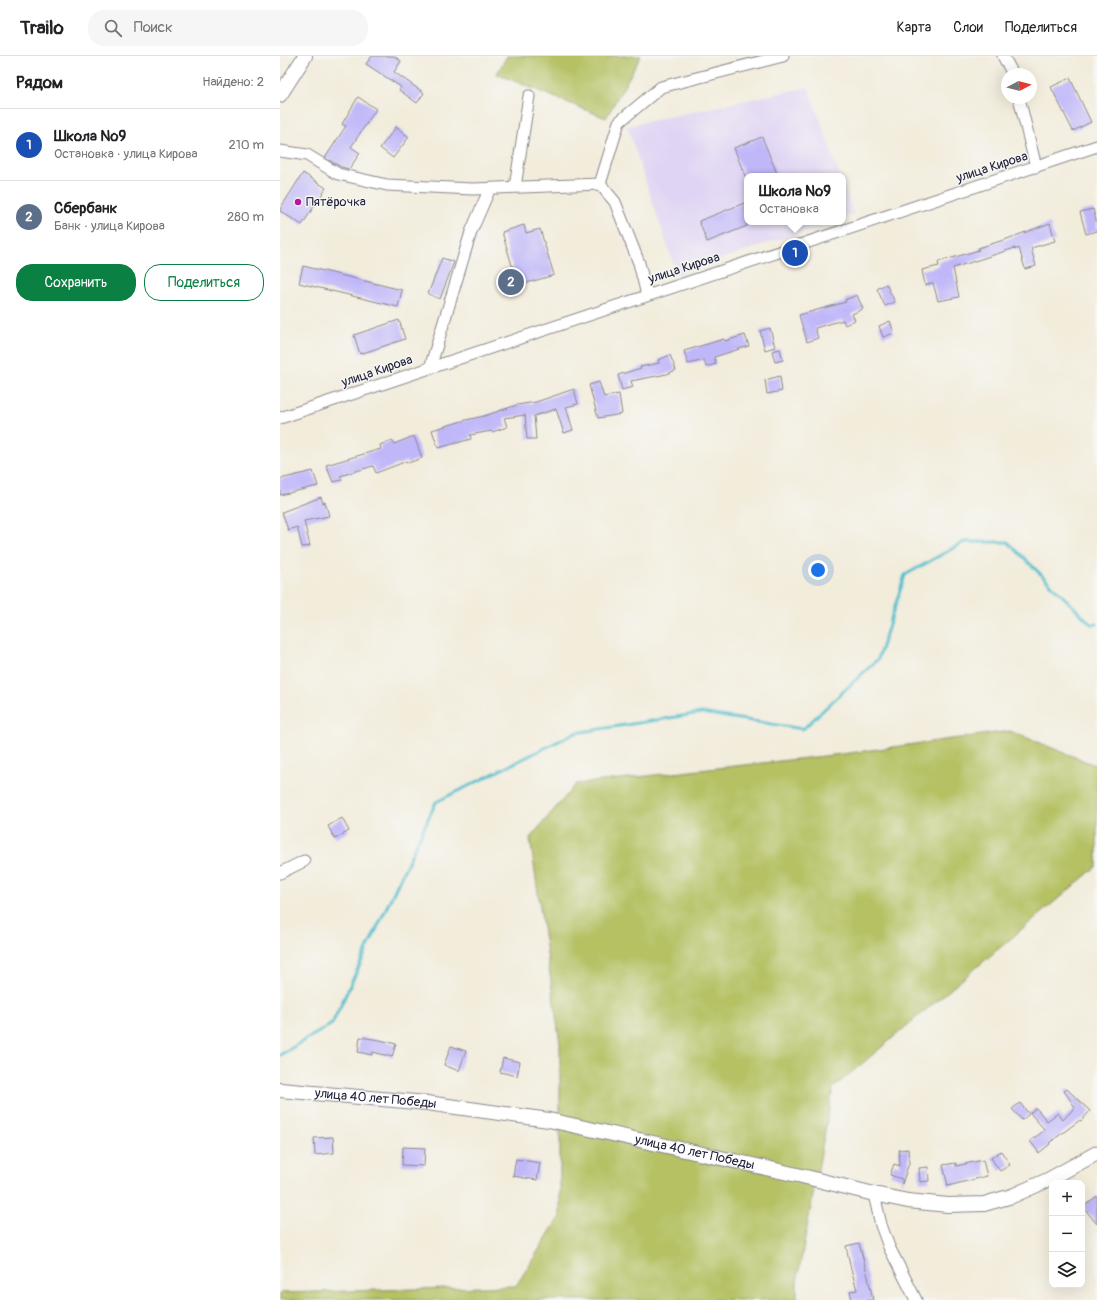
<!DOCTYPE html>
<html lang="ru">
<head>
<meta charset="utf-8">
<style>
  :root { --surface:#fff; --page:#f6f6f6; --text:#202124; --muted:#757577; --line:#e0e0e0; --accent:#0b8043 }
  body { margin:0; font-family:Pangolin,sans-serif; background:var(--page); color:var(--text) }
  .controls { position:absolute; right:12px; bottom:12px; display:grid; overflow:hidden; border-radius:8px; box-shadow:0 4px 16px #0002 }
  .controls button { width:36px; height:36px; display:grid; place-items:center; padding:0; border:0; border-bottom:1px solid var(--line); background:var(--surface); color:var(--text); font:20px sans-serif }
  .compass { position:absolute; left:721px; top:12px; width:36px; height:36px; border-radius:50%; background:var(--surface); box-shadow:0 4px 16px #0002; rotate:83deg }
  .you { position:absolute; left:538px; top:514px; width:14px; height:14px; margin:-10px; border:3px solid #fff; border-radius:50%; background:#1a73e8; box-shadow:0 0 0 6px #1a73e833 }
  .badge { display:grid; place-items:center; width:26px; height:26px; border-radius:50%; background:var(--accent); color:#fff; font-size:13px; font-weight:700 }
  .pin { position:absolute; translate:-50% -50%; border:2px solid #fff; box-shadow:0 1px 4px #0006 }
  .popup { position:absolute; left:464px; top:117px; width:102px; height:52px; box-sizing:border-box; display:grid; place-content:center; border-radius:8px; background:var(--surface); filter:drop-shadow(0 1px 3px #0005); font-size:13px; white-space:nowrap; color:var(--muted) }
  .popup b { font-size:15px; color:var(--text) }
  .popup::after { content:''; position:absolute; left:50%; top:100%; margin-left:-8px; border:8px solid transparent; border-top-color:var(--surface) }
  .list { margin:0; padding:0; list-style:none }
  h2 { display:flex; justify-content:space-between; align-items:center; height:52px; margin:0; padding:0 16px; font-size:17px }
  h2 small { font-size:13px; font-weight:400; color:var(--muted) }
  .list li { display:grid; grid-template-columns:26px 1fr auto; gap:12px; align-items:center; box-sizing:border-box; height:72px; padding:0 16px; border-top:1px solid var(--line) }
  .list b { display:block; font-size:15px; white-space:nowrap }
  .list p { margin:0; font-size:13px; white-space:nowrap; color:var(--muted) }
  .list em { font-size:13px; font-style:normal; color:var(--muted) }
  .actions { display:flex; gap:8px; padding:12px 16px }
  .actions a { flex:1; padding:9px 0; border:1px solid var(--accent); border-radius:16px; text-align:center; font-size:14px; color:var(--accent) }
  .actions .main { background:var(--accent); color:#fff }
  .icon { flex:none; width:22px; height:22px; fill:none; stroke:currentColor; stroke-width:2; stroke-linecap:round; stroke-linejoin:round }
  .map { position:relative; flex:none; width:817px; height:1244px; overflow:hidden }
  header { display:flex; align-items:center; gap:24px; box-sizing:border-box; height:56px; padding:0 20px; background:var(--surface); border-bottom:1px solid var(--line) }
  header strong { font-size:19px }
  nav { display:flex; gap:22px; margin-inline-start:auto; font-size:14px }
  .search { width:280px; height:36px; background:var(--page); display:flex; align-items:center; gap:10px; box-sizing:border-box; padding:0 14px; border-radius:16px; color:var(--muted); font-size:15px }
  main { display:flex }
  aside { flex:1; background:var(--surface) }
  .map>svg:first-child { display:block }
  .built { fill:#e0d4f4 }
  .green { fill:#b5c163; stroke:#6c724f }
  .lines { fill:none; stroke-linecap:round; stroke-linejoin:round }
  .stream { stroke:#52bece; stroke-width:3 }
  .building { fill:#c0b7f9 }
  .minor-casing { stroke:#8a878b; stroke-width:13 }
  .major-casing { stroke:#8a878b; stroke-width:16 }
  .minor { stroke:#fff; stroke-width:11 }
  .major { stroke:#fff; stroke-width:14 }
  .poi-dot { fill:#b5179e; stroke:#f6f6f2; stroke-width:1.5 }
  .labels { text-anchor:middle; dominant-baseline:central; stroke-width:3; stroke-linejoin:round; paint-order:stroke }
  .street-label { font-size:13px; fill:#22223b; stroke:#f6f6f2 }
  .poi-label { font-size:13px; fill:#22223b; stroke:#f6f6f2; text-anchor:start }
</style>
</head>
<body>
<header>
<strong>Trailo</strong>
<div class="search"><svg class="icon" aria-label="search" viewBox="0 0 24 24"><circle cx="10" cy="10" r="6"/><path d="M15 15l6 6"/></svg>Поиск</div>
<nav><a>Карта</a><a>Слои</a><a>Поделиться</a></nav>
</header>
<main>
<aside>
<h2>Рядом<small>Найдено: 2</small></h2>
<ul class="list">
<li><span class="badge" style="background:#1a4fb4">1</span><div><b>Школа №9</b><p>Остановка · улица Кирова</p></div><em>210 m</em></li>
<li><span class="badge" style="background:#5c6f8a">2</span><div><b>Сбербанк</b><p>Банк · улица Кирова</p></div><em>280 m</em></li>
</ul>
<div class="actions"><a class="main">Сохранить</a><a>Поделиться</a></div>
</aside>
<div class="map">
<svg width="817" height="1244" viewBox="0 0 817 1244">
  <rect width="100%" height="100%" fill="#f6f6f2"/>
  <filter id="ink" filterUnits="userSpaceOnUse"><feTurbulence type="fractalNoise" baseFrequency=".025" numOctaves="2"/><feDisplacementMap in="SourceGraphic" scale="8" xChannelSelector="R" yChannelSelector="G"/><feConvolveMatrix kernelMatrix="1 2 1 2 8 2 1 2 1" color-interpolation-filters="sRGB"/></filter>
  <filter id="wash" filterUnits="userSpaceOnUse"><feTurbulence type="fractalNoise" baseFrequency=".012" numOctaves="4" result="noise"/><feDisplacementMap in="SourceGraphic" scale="16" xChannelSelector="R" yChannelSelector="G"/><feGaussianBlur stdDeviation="0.9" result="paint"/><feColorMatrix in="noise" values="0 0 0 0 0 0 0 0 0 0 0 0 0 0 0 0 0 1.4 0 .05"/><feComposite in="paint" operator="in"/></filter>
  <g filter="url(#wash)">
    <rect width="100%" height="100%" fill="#f2ecdb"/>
    <path class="built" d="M528 31 560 120H467V166H550L397 218 347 70Z
      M563 128 574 158 563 161Z"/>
    <path class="green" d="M227 0H361L326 62 217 18Z
      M730 675 817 710V810L553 1032 517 1226V1244H0V1237L236 1230 280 1160V987L250 782 296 728 562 698Z"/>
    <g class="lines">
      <path class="stream" d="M0 999 52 968 156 746 295 677 421 657 523 673 598 603 625 519 684 486H728L811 568H817"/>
    </g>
    <g id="blocks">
      <path class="building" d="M92 0H114L121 5 114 16 144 37 137 47 119 34 121 31 86 8Z
        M790 22 811 66 793 75 771 31Z
        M78 41 96 53 71 91 80 97 69 113 61 111 45 102 66 70 62 68Z
        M116 71 129 81 113 102 100 92Z
        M482 81 498 120H465L454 92Z
        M23 117 46 132 22 169 0 155V153Z
        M467 146V170L427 186 419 165Z
        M813 153 817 168V175L806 178 800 156Z
        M770 167 775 185 751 192 756 210 745 213 739 192 735 194V192L673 212 679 241 658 245 653 227 645 229 642 214 659 210 658 206 699 194 698 192 727 183Z
        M244 169 246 177 260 173 274 219 230 232 226 218 234 216 222 176Z
        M162 202 174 206 160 243 148 238Z
        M23 210 122 234 118 251 19 227Z
        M606 228 615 246 605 250 597 233Z
        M577 239 583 253 572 258 575 264 565 269 563 264 535 272 538 282 527 286 519 259 566 246 565 244Z
        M119 264 125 283 80 298 74 279Z
        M610 265 614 277 603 281 599 270Z
        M490 272 495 291 485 294 480 275Z
        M465 279 469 290 434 301 436 308 426 311 424 304 408 308 404 295 444 283 445 285Z
        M500 293 503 304 495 306 492 295Z
        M390 299 396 314 387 318 351 325 353 331 342 334 338 319 361 312 360 311 379 307 378 304Z
        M500 320 502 335 487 338 485 324Z
        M319 326 324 341 339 338 342 358 318 362 309 329Z
        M294 333 298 348 286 351 293 374 284 377 276 353 254 360 256 383H247L245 359 224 362 227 371 212 376 211 375 190 379 191 383 158 392 152 374 186 364 204 360 237 349 256 346Z
        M134 380 142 402 128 407 127 405 96 417 93 410 60 420 62 424 53 426 46 409 101 393 100 389 112 384 114 388Z
        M33 415 38 430 0 439V423Z
        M41 441 43 447 45 446 49 460 24 465 30 490 22 491 17 471 8 474 2 456Z
        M62 762 69 775 55 783 48 770Z
        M80 981 100 984 116 988 112 1001 93 996 92 999 78 996Z
        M171 990 186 995 179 1015 164 1009Z
        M223 1002 240 1006 237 1020 220 1016Z
        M787 1033 810 1055 801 1065 800 1064 769 1087 770 1088 759 1097 750 1085 765 1074 750 1057 756 1052 767 1065 778 1057 783 1064 795 1051 784 1035Z
        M740 1047 749 1058 742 1064 732 1053Z
        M53 1081 54 1097 35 1099 34 1082Z
        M123 1091 145 1092 144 1110 122 1109Z
        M628 1093 629 1107 622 1128V1123L610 1119 614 1108 620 1110 619 1094Z
        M721 1095 730 1109 720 1115 711 1102Z
        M236 1103 260 1107 257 1124 233 1120Z
        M703 1104 707 1120 668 1130 663 1109 676 1107V1110Z
        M648 1111 649 1125 640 1126 639 1112Z
        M817 1140V1168L803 1151Z
        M579 1187 588 1221 593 1244H572L570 1235 577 1234 571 1213 566 1190Z"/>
    </g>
  </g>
  <g filter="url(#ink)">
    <use href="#blocks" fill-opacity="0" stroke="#8a878b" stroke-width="1"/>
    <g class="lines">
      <g class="minor-casing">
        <path id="minor" d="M723 0 733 18
          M739 42 756 111
          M0 95 27 99 58 118 107 129 193 133 320 128
          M235 131 249 40
          M367 239 359 207 335 146 320 128 339 66 381 31 503 0
          M150 312 191 176 210 132
          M0 362 817 90
          M0 817 24 805
          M594 1138 601 1169 609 1191 636 1244"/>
      </g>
      <g class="major-casing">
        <g id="major">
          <path d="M0 39 25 0"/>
          <path id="s1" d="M0 1034 147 1047 269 1064 522 1120 594 1138 628 1145 668 1149 704 1148 732 1140 768 1124 817 1097"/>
        </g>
      </g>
      <use href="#minor" class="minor"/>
      <use href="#major" class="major"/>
    </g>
  </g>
  <circle class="poi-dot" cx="18" cy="146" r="4"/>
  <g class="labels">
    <g class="street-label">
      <text transform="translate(712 111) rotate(-18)">улица Кирова</text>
      <text transform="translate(404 212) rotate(-18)">улица Кирова</text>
      <text transform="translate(97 315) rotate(-19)">улица Кирова</text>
      <text stroke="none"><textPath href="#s1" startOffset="96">улица 40 лет Победы</textPath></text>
      <text stroke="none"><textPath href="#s1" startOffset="420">улица 40 лет Победы</textPath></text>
    </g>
    <g class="poi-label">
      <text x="26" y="146">Пятёрочка</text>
    </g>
  </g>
</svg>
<div class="controls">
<button>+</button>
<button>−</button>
<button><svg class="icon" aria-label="layers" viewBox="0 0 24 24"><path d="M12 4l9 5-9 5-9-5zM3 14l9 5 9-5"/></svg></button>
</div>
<svg class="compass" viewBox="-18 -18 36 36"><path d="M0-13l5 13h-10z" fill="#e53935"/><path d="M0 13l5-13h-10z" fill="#757577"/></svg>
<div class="you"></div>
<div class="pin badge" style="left:515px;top:197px;background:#1a4fb4">1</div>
<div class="popup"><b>Школа №9</b>Остановка</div>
<div class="pin badge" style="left:231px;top:226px;background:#5c6f8a">2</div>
</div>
</main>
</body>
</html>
